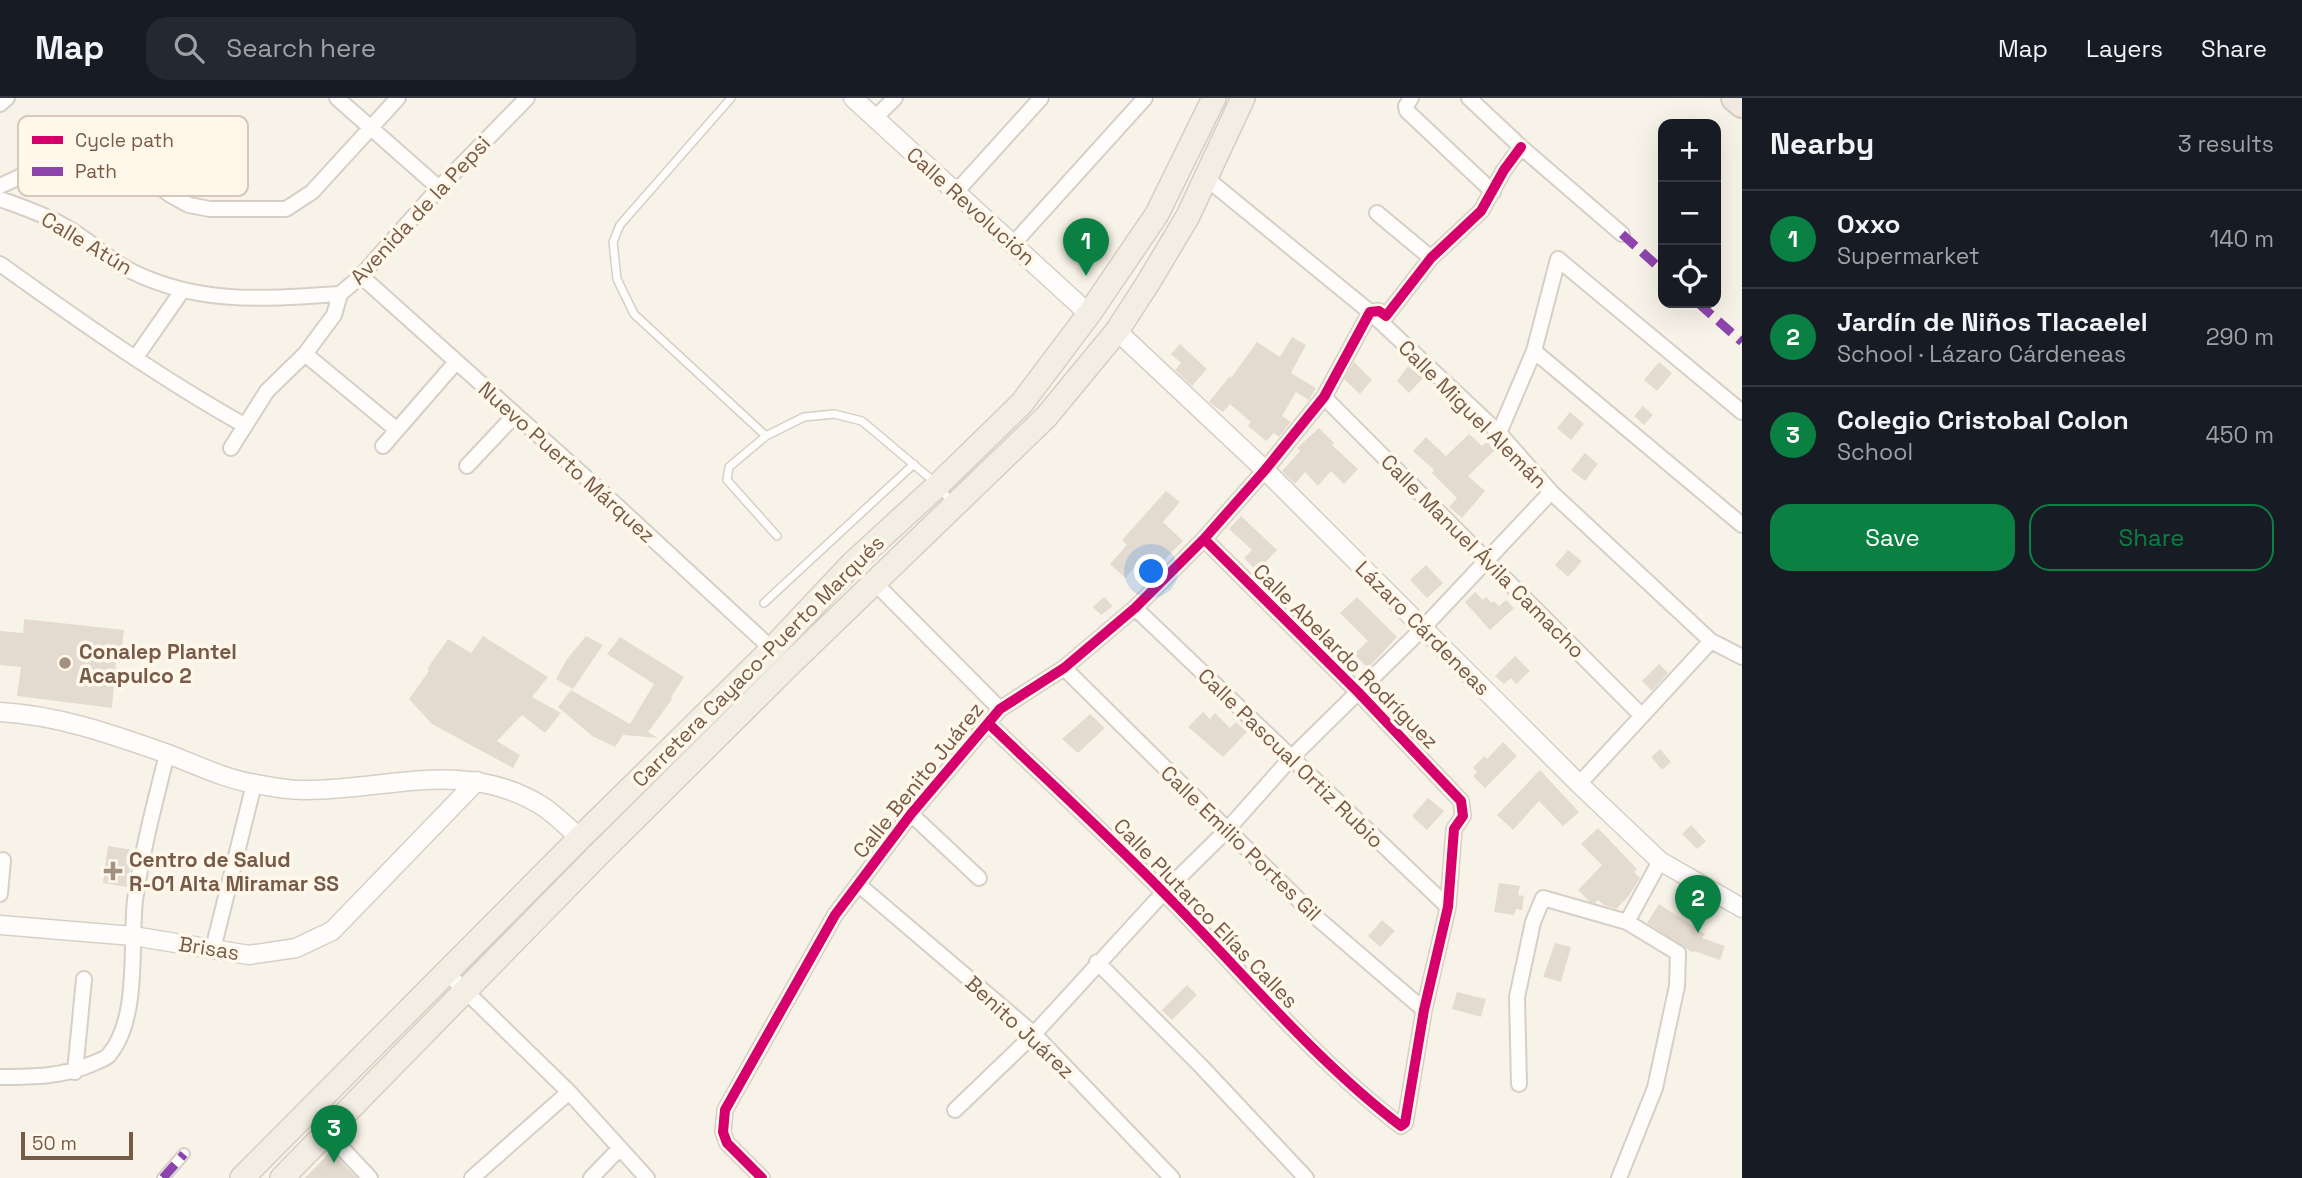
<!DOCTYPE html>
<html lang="en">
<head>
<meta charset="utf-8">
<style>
  :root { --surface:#171b24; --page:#242831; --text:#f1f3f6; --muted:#9ea1a6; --line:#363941; --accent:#0b8043 }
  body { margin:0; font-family:"Space Grotesk",sans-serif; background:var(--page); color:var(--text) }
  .controls { position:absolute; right:21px; top:21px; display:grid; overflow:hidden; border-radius:14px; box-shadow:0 7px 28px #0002 }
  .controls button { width:63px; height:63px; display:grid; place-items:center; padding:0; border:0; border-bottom:2px solid var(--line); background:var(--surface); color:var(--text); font:35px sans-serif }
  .scale { position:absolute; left:21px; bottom:18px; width:112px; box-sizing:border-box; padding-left:7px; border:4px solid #775b47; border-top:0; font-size:19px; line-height:24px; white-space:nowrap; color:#775b47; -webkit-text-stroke:5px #fff8ea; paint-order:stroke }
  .you { position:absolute; left:1152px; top:474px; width:24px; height:24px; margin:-18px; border:5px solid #fff; border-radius:50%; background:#1a73e8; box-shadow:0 0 0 10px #1a73e833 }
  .badge { display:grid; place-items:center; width:46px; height:46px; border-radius:50%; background:var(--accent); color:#fff; font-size:23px; font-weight:700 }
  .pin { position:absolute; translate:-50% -58px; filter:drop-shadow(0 2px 4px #0008) }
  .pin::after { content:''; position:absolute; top:37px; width:24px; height:21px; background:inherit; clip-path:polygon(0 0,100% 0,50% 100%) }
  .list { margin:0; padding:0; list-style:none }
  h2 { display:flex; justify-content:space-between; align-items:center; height:91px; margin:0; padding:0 28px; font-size:30px }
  h2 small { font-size:23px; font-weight:400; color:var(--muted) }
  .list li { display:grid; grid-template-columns:46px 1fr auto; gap:21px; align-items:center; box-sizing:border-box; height:98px; padding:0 28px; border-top:2px solid var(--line) }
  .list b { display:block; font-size:26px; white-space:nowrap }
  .list p { margin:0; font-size:23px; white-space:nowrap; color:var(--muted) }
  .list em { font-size:23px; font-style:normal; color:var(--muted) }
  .actions { display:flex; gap:14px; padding:21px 28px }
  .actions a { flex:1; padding:16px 0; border:2px solid var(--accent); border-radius:21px; text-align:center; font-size:24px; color:var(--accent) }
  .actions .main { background:var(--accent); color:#fff }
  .icon { flex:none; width:38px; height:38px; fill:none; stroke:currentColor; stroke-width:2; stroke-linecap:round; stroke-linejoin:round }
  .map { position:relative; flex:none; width:1742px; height:1080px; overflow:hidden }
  header { display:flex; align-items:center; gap:42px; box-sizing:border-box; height:98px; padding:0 35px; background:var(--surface); border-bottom:2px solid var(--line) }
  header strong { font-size:33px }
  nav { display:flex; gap:38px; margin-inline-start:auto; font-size:24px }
  .search { width:490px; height:63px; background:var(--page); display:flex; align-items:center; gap:18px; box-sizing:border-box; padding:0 24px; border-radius:21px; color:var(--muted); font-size:26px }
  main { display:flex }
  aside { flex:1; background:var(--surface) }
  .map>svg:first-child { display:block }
  .building { fill:#e4dbd0 }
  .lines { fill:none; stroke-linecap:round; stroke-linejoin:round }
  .service-casing { stroke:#d6cfc6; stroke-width:10 }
  .pedestrian-casing { stroke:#d6cfc6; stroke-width:14 }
  .minor-casing { stroke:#d6cfc6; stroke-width:18 }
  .tertiary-casing { stroke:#d6cfc6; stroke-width:21 }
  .primary-casing { stroke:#d7cdc4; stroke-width:26 }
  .motorway-casing { stroke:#d7cdc4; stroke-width:30 }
  .service { stroke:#fefdfc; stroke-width:7 }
  .pedestrian { stroke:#fefdfc; stroke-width:10 }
  .minor { stroke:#fefdfc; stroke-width:14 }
  .tertiary { stroke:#fefdfc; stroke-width:18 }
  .primary { stroke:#f3eee4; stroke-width:23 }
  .motorway { stroke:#f2e9e3; stroke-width:26 }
  .quiet { stroke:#8e44ad; stroke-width:9; stroke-dasharray:18 9; stroke-linecap:butt }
  .cycleway-casing { stroke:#fff8ea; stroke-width:15 }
  .cycleway { stroke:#d6006c; stroke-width:10 }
  .poi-dot { fill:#a4907f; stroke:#fff8ea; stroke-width:2.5 }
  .labels { text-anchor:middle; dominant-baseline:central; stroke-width:7; stroke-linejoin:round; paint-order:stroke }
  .street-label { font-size:21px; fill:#775b47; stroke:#fff8ea }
  .poi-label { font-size:21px; font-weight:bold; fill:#775b47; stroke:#fff8ea; text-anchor:start }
  .key { fill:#fff8ea; stroke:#d6c9b9; stroke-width:2 }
  .key-label { font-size:19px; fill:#775b47 }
</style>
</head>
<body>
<header>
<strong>Map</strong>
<div class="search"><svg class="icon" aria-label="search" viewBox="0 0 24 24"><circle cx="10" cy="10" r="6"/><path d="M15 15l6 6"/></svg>Search here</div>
<nav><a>Map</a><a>Layers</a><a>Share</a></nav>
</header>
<main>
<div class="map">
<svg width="1742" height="1080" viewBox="0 0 1742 1080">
  <rect width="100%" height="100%" fill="#f8f3e8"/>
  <path class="building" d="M1292 239 1306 247 1291 275 1316 290 1309 302 1296 294 1282 318 1291 324 1279 339 1274 335 1266 343 1248 328 1251 324 1230 306 1223 314 1209 304 1230 278 1231 280 1257 244 1280 259Z
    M1180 246 1207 271 1192 288 1175 272 1181 265 1171 256Z
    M1354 264 1372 282 1360 296 1344 281Z
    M1659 264 1672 275 1657 293 1644 282Z
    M1408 268 1423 280 1409 295 1397 283Z
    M1643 308 1653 317 1644 327 1634 318Z
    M1570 314 1584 326 1571 342 1557 330Z
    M1319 330 1334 345 1332 347 1358 371 1344 386 1331 373 1318 388 1305 374 1295 386 1282 373 1300 353 1297 350Z
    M1469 336 1482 348 1487 344 1495 352 1468 378 1485 393 1462 420 1449 409 1457 400 1432 375 1434 372 1413 353 1426 339 1446 358Z
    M1585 355 1598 366 1585 383 1571 372Z
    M1166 393 1180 404 1163 424 1183 443 1154 472 1142 461 1125 480 1110 466 1127 447 1122 442Z
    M1241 418 1277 452 1257 473 1244 460 1252 452 1229 431Z
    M1568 452 1582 463 1568 479 1555 467Z
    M1426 467 1443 485 1427 500 1410 482Z
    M1475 494 1483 502 1486 499 1492 505 1494 503 1499 508 1506 502 1514 510 1490 532 1465 504Z
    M1104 499 1113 508 1101 517 1093 509Z
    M1357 499 1397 539 1368 570 1354 556 1368 543 1340 515Z
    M24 521 124 532 120 565 116 564 112 610 17 598 21 569 0 567V533L23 535Z
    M483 538 548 579 532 599 561 615 545 635 522 617 497 643 520 657 513 670 432 626 409 601 429 573 427 571 448 541 471 555Z
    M586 538 603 547 573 591 556 581 567 561Z
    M620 539 684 579 671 599 673 600 648 634 658 640 623 637 615 649 592 638 558 609 571 592 630 626 654 586 607 556Z
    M1515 558 1530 573 1516 586 1511 580 1504 586 1495 578Z
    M1659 566 1668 575 1652 593 1642 583Z
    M1203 614 1210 621 1215 615 1230 630 1236 624 1247 634 1223 659 1188 629Z
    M1090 616 1105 630 1078 655 1062 641Z
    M1503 644 1517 658 1485 690 1473 678 1477 674 1473 670 1484 658 1487 661Z
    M1660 651 1671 664 1662 672 1651 659Z
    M1540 672 1579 714 1563 728 1539 703 1513 732 1497 717Z
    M1428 700 1444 713 1427 732 1412 718Z
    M1691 727 1706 743 1697 751 1682 736Z
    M1598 730 1637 771 1634 774 1640 780 1628 799 1616 811 1604 807 1598 802 1595 805 1590 804 1578 792 1602 767 1581 746Z
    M108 748 133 752 127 789 103 785Z
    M1499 785 1520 788 1518 797 1524 798 1522 812 1516 811 1514 817 1494 814Z
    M1659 806 1705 836 1702 840 1725 848 1720 862 1694 853 1693 855 1647 825Z
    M1382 822 1395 833 1380 849 1368 838Z
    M1555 845 1571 849 1561 884 1543 879Z
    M1187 887 1197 897 1172 922 1162 912Z
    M1457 894 1486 901 1481 919 1452 911Z
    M331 1053 357 1080H305Z"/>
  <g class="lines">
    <g class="service-casing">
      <path id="service" d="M731 0 620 127 613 144 617 181 634 216 766 338
        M777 438 727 382 729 369 766 338 804 319 834 316 862 323 938 387 951 404
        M764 505 914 366"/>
    </g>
    <g class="pedestrian-casing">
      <path id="pedestrian" d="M163 1080 184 1056"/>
    </g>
    <g class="minor-casing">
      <path id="minor" d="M337 0 439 90
        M1411 0 1406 8 1407 13 1493 94
        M1469 0 1521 49 1622 136
        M0 6 7 0
        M875 20 895 0
        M1206 80 1370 214 1499 335 1551 394 1711 543 1742 559
        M0 88 70 56 97 54 117 59 145 77 169 96 189 107 210 111H286L312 94 398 0
        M956 94 1041 0
        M0 101C22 109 44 116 64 128 87 140 107 161 131 173 199 207 266 201 340 196
        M1377 115 1431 160
        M1013 146 1145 0
        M0 166C78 222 160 280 244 327
        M361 178 603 395 772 551
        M1534 253 1742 427
        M305 256 397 332
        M136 259 182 193
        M1324 299 1641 617
        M1499 335 1534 253 1558 161 1742 314
        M383 348 456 264
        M231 350 267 293 305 256 334 217 340 196 361 178 439 90 527 0
        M467 368 515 317
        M874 484 1000 611
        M1135 510 1448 809
        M1064 570 1317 820 1424 912
        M988 625C1046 681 1106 736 1163 794 1242 873 1312 960 1401 1028L1405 1025 1424 912 1448 809 1454 731 1463 718 1461 703 1358 594 1204 441
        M1579 686 1711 543
        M911 716 979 780
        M859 787 1034 936 1172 1080
        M0 796 3 762
        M1627 824 1660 763
        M213 851 254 686
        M1097 864 1200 967 1306 1080
        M447 875 569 994 647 1080
        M75 974 84 881
        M0 979C33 979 63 979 94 965 99 963 104 961 108 958 140 922 130 848 135 802 142 753 155 704 167 656
        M1519 986 1517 899 1533 824 1543 800 1627 824 1678 855 1677 888 1655 990 1619 1080
        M955 1012 1034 936 1164 794 1227 732 1291 660 1423 530 1551 394
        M326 1033 370 1080
        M472 1080 569 994
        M591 1080 619 1051
        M762 1080 727 1045 723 1034 725 1012 835 817 911 716 1000 611 1064 570 1135 510 1204 441 1265 372 1324 299 1370 214 1379 213 1386 218 1431 160 1481 113 1504 72 1521 49"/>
    </g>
    <g class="tertiary-casing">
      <path id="tertiary" d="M853 0 1089 216
        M1117 233 1265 372 1579 686 1660 763 1742 810
        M0 614C57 617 111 636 165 655 195 666 224 681 256 686 271 689 288 692 303 692 385 693 461 660 539 706 553 714 567 729 580 740
        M0 827 133 838 249 857 296 850 332 833 477 683"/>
    </g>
    <g class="primary-casing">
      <path id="primary" d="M242 1080 580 740 772 551 853 465 938 387 1022 305 1089 216 1157 116 1214 0
        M282 1080 597 758 789 567 1046 319 1117 233 1148 185 1188 118 1243 0"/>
    </g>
    <g class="motorway-casing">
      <path id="motorway" d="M1735 0 1742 6"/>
    </g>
    <use href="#service" class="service"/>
    <use href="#pedestrian" class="pedestrian"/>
    <use href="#minor" class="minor"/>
    <use href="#tertiary" class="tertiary"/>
    <use href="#primary" class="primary"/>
    <use href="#motorway" class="motorway"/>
    <path class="quiet" d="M1622 136 1663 173
      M1698 205 1742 244
      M163 1080 184 1056"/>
    <g class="cycleway-casing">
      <path id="cycleway" d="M988 625C1046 681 1106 736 1163 794 1242 873 1312 960 1401 1028L1405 1025 1424 912 1448 809 1454 731 1463 718 1461 703 1358 594 1204 441
        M762 1080 727 1045 723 1034 725 1012 835 817 911 716 1000 611 1064 570 1135 510 1204 441 1265 372 1324 299 1370 214 1379 213 1386 218 1431 160 1481 113 1504 72 1521 49"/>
    </g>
    <use href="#cycleway" class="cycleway"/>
  </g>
  <g class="poi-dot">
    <circle cx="65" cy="565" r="7"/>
    <path d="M109.5 762.5h7v7h7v7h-7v7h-7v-7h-7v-7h7z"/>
  </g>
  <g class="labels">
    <g class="street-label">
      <text transform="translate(971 108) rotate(42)">Calle Revolución</text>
      <text transform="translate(420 112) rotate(-47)">Avenida de la Pepsi</text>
      <text transform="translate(87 145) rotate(31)">Calle Atún</text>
      <text transform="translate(1473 316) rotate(45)">Calle Miguel Alemán</text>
      <text transform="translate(567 364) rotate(42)">Nuevo Puerto Márquez</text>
      <text transform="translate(1483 458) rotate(45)">Calle Manuel Ávila Camacho</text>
      <text transform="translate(1423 530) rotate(45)">Lázaro Cárdeneas</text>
      <text transform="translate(1346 558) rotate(45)">Calle Abelardo Rodríguez</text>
      <text transform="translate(758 563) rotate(-45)">Carretera Cayaco-Puerto Marqués</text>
      <text transform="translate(1291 660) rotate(44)">Calle Pascual Ortiz Rubio</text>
      <text transform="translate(918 682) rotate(-51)">Calle Benito Juárez</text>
      <text transform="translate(1241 745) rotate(44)">Calle Emilio Portes Gil</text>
      <text transform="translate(1206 815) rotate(46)">Calle Plutarco Elías Calles</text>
      <text transform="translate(209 850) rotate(9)">Brisas</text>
      <text transform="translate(1020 929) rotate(43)">Benito Juárez</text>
    </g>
    <g class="poi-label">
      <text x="79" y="553">Conalep Plantel<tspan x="79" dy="24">Acapulco 2</tspan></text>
      <text x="129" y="761">Centro de Salud<tspan x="129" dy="24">R-01 Alta Miramar SS</tspan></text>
    </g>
  </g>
  <rect x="18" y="18" width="230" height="80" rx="10" class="key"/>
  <rect x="32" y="38" width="31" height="8" fill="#d6006c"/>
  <rect x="32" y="69" width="31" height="9" fill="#8e44ad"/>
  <g class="key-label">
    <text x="75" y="49">Cycle path</text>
    <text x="75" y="80">Path</text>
  </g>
</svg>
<div class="controls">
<button>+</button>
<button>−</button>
<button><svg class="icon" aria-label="locate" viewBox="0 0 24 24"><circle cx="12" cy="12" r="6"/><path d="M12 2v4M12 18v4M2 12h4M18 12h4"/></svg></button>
</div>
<div class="scale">50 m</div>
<div class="you"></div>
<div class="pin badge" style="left:1086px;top:178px">1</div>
<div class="pin badge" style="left:1698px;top:835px">2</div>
<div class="pin badge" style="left:334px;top:1065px">3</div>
</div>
<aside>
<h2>Nearby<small>3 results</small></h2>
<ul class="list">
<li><span class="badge">1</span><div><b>Oxxo</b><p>Supermarket</p></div><em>140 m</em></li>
<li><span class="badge">2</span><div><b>Jardín de Niños Tlacaelel</b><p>School · Lázaro Cárdeneas</p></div><em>290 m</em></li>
<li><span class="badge">3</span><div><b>Colegio Cristobal Colon</b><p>School</p></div><em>450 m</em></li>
</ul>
<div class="actions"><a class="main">Save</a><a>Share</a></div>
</aside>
</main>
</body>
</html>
